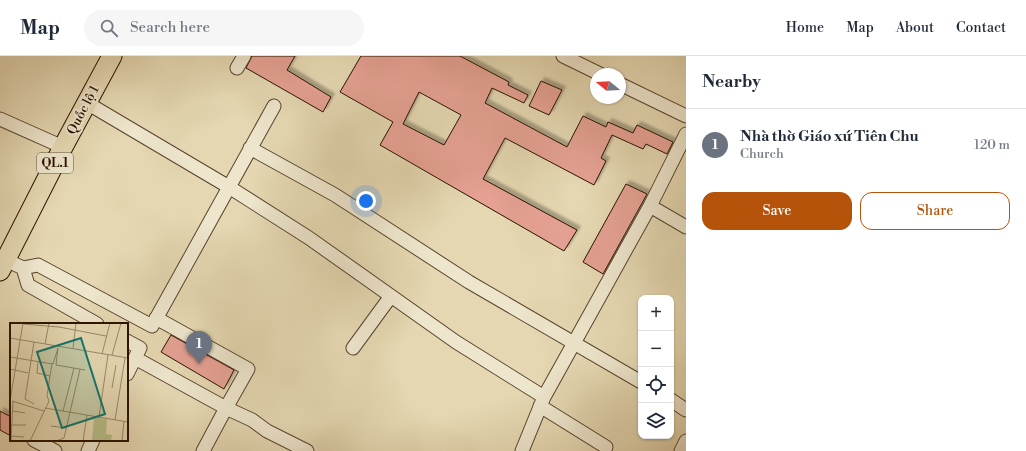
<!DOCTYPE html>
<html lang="en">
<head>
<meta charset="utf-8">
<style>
  :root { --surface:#fff; --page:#f6f6f7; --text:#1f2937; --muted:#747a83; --line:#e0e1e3; --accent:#b45309 }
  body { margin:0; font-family:"Libre Bodoni",serif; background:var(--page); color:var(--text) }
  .controls { position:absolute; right:12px; bottom:12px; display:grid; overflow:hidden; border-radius:8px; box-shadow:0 1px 3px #0004 }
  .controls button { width:36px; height:36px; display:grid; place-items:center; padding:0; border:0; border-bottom:1px solid var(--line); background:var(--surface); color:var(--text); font:20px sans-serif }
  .compass { position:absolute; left:590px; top:12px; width:36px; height:36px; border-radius:50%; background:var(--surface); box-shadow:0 1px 3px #0004; rotate:288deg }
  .you { position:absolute; left:366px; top:145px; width:14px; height:14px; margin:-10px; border:3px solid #fff; border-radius:50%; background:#1a73e8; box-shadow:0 0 0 6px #1a73e833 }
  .badge { display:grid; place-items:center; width:26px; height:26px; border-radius:50%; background:var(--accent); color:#fff; font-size:13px; font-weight:700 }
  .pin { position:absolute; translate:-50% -33px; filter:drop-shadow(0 1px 2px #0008) }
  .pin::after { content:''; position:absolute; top:21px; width:14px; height:12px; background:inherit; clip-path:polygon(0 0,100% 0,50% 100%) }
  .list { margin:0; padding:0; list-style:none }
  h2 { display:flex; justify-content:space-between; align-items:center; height:52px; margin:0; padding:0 16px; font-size:17px }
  h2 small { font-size:13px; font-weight:400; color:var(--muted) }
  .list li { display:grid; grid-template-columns:26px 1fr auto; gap:12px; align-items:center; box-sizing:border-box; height:72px; padding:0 16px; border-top:1px solid var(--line) }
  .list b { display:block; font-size:15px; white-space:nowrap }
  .list p { margin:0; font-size:13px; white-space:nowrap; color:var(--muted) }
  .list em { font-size:13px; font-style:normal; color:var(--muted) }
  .actions { display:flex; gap:8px; padding:12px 16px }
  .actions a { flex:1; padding:9px 0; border:1px solid var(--accent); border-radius:12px; text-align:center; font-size:14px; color:var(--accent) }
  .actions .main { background:var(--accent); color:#fff }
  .icon { flex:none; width:22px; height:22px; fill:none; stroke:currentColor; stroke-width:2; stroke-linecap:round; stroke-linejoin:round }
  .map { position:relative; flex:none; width:686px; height:395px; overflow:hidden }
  header { display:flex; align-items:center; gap:24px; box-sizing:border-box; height:56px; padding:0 20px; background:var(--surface); border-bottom:1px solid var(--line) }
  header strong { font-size:19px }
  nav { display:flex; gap:22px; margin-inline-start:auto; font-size:14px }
  .search { width:280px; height:36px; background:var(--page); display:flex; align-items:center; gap:10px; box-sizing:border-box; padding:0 14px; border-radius:22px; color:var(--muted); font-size:15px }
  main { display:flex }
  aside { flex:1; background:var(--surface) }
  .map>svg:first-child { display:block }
  .building { fill:#e5a193; stroke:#2a1200; fill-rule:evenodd; filter:url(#shadow) }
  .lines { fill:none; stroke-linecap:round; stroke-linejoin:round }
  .minor-casing { stroke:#58432c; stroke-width:15 }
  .highway-casing { stroke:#2a1200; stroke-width:21 }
  .minor { stroke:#ede5cc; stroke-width:13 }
  .highway { stroke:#e4d7b1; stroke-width:19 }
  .labels { text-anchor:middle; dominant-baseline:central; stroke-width:4; stroke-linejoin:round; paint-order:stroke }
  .shield { fill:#ede5cc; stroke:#64513d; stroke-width:1 }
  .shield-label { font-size:12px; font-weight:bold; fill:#2a1200 }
  .street-label { font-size:13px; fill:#2a1200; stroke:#ede5cc }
  .inset-road { fill:none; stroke:#9a886a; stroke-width:1 }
  .view { fill:#0f766e; fill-opacity:0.15; stroke:#0f766e; stroke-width:2 }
  .inset-edge { fill:none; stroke:#2a1200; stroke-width:2 }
</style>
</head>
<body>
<header>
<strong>Map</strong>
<div class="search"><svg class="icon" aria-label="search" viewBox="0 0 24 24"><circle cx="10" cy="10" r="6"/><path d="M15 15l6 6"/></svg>Search here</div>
<nav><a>Home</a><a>Map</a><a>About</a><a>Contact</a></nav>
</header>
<main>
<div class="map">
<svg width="686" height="395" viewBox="0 0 686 395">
  <defs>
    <filter id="shadow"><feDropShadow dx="3.5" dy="-3.5" stdDeviation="1" flood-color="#0004"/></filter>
  </defs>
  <rect width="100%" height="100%" fill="#e4d7b1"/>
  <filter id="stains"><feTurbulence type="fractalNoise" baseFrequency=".005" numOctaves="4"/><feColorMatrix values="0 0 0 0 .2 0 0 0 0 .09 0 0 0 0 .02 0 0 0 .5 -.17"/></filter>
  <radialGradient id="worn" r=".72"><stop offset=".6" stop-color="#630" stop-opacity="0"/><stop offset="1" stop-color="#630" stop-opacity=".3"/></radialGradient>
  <path class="building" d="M252 0H295L287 14 331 41 323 56 246 12Z
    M361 0H460L509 26 508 29 528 39 524 47 492 32 485 47 567 91 583 60 606 71 608 66 633 77 637 69 673 86 667 98 646 88 643 93 612 79 601 102 606 105 594 129 505 82 483 123 577 174 564 195 380 89 393 66 340 36ZM419 36 461 59 444 89 403 68Z
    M541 25 562 34 549 59 529 50Z
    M626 128 647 138 603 218 583 206Z
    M171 279 234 314 224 333 161 296Z
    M0 355 11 361V380L0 374Z"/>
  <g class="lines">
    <g class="minor-casing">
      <path id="minor" d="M563 0 600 18
        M237 12 244 0
        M620 28 686 60
        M87 47 229 131 309 182 456 286 544 341
        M0 63 63 91
        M250 92 335 139 469 226 641 326
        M650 150 686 171
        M6 204 23 212 38 209 152 270 274 50
        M23 212 28 229 97 268
        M127 285 140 292 127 318
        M353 292 391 240
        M135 302 226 352 248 313 156 262
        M671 344 686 354
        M540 350 606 391
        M34 384 55 395
        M88 395 93 384
        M203 395 226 352 252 364 267 375 307 395
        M522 395 544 341 650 150 686 78
        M681 395 686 385"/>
    </g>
    <g class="highway-casing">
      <path id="highway" d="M0 215 63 91 112 0"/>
    </g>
    <use href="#minor" class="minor"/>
    <use href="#highway" class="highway"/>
  </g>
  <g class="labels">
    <rect class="shield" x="37" y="97" width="36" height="20" rx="3"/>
    <g class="shield-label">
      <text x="55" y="107">QL.1</text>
    </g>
    <g class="street-label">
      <text transform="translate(83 54) rotate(-62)">Quốc lộ 1</text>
    </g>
  </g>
  <g transform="translate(10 267)">
    <rect width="118" height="118" fill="#e4d7b1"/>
    <path d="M84 94 97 96 96 111 102 112 101 118H82Z" fill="#b7bd89"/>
    <path class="inset-road" d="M13 1 49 4 96 13M0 15 118 35M24 19 15 76 24 81M35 21 39 0M48 25 46 42 75 47M63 25 66 0M92 31 100 0M102 32 111 0M0 34 43 41 48 25M0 46 18 50M40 53 42 41M102 65 106 42M0 78 13 0M2 78 34 88M35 85 118 99M3 88 15 90M53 88 64 45M89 94 98 32M105 97 115 35M0 102H16M41 103 56 105M0 113 14 114M1 118 3 78M20 118 39 78 37 73 40 53 27 50 28 39M46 118 54 115 70 46M73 118 77 92M112 118 114 98"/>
    <path class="view" d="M71 15 95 91 52 105 27 29Z"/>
    <rect width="118" height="118" class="inset-edge"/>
  </g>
  <rect width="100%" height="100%" filter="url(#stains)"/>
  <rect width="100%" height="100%" fill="url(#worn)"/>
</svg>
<div class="controls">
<button>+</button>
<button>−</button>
<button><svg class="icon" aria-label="locate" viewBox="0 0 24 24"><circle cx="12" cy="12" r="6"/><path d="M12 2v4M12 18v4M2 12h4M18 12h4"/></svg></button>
<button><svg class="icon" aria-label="layers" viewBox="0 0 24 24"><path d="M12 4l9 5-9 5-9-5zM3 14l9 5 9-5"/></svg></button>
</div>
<svg class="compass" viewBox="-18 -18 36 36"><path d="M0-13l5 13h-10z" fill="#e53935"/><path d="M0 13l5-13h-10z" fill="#747a83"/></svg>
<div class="you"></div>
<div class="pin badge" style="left:199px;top:308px;background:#6b7280">1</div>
</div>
<aside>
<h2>Nearby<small></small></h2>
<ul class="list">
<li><span class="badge" style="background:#6b7280">1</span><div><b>Nhà thờ Giáo xứ Tiên Chu</b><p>Church</p></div><em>120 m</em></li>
</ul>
<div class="actions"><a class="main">Save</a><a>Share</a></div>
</aside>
</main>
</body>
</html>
